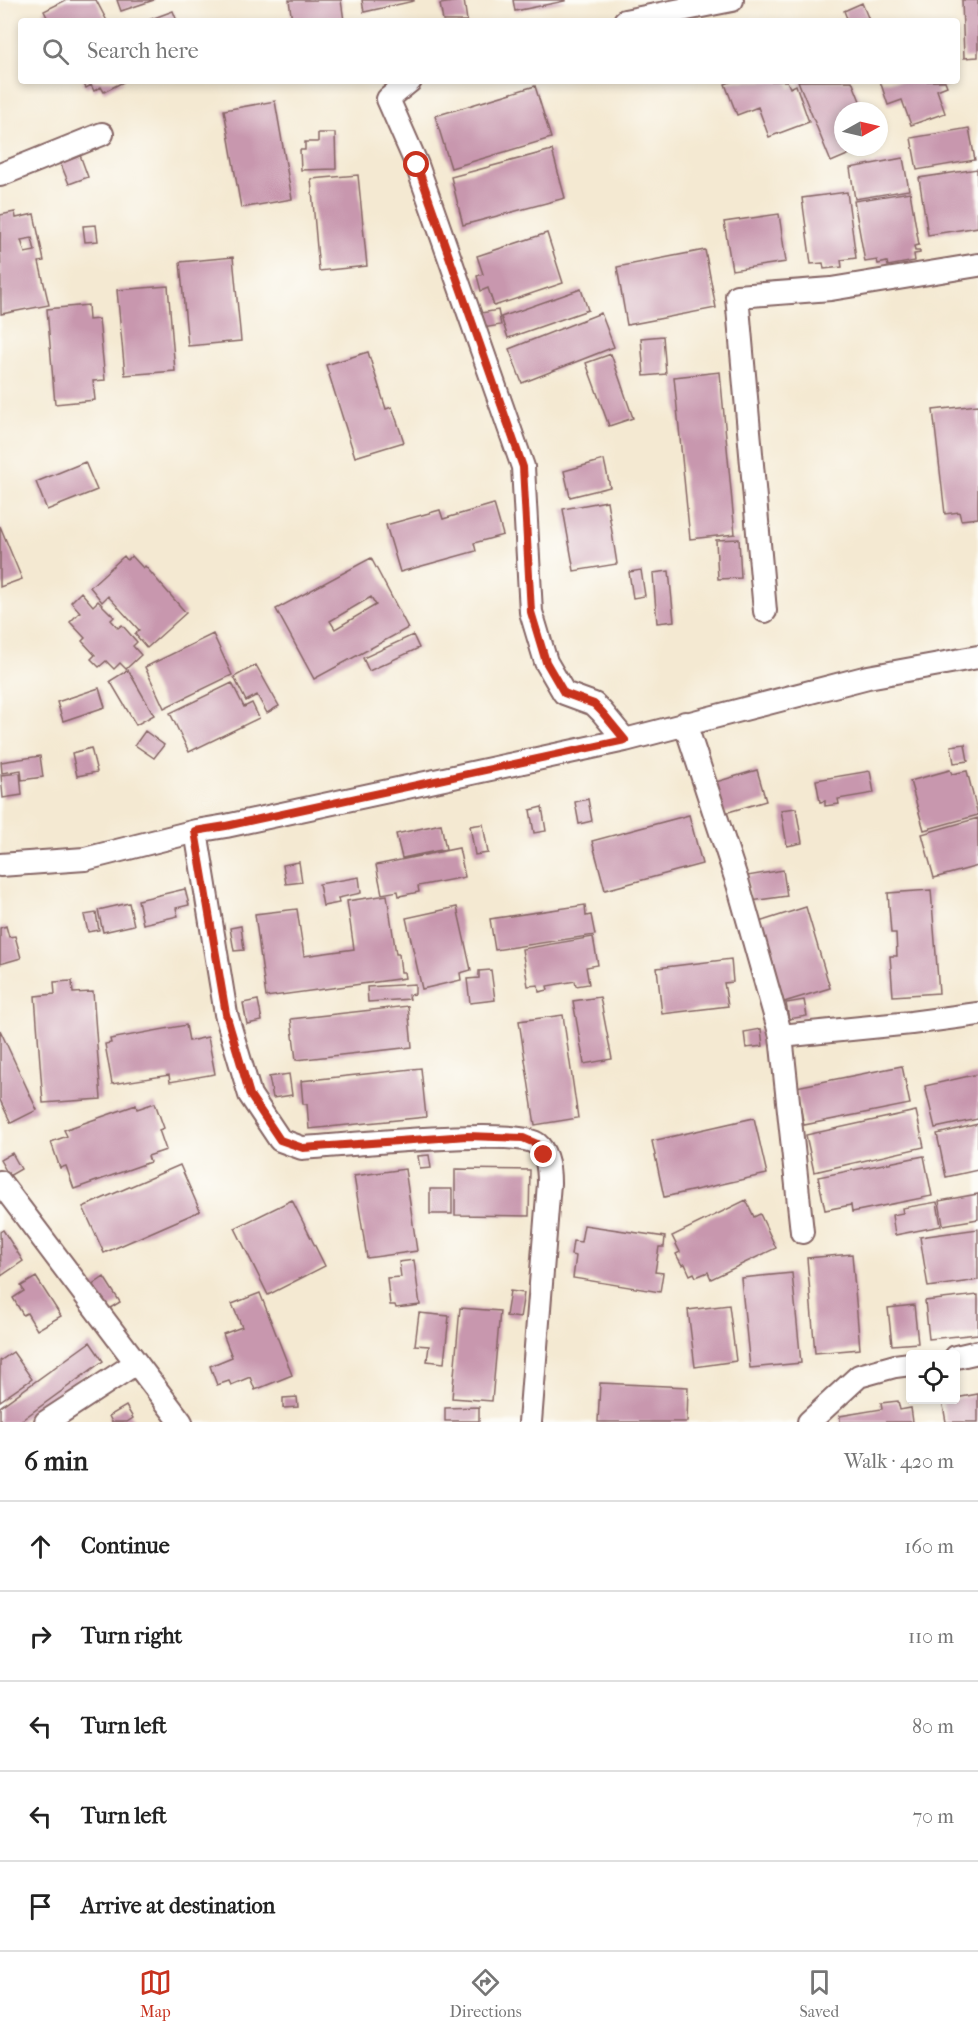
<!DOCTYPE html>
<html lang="en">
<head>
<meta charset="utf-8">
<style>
  :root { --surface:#fff; --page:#f2f2f2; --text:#222; --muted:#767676; --line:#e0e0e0; --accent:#c8321e }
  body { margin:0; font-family:"IM FELL French Canon",serif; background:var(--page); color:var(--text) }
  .controls { position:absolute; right:18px; bottom:18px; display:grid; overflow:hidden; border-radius:6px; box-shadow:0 3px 9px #0003 }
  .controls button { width:54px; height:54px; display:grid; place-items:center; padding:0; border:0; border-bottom:2px solid var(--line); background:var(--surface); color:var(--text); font:30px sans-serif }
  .compass { position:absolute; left:834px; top:102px; width:54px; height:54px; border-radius:50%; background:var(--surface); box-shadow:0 3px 9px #0003; rotate:82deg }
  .stop { position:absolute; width:18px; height:18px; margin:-14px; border:4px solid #c8321e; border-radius:50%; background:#fff }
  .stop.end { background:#c8321e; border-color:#fff; box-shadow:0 2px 6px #0008 }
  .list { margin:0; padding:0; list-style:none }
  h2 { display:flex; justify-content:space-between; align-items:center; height:78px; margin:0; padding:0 24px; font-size:26px }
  h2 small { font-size:20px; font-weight:400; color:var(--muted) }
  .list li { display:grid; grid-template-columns:39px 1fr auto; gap:18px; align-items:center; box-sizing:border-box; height:90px; padding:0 24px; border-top:2px solid var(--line) }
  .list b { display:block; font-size:22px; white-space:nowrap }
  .list em { font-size:20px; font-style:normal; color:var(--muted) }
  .icon { flex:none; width:33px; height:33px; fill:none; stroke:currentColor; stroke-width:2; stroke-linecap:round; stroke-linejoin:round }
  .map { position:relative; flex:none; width:978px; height:1422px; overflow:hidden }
  .search { position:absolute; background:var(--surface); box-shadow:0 3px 9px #0003; left:18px; right:18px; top:18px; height:66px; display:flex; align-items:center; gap:15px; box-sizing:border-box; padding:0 21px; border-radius:6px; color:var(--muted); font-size:22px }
  .sheet { height:528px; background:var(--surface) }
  nav { display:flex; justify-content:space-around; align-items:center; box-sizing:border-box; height:84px; border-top:2px solid var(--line); background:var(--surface); font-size:16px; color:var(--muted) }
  nav a { display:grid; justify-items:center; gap:3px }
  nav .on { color:var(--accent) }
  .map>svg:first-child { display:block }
  .building { fill:#c897ae; fill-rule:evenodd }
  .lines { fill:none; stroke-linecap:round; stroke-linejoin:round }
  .street-casing { stroke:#866665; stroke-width:26 }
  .street { stroke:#fff; stroke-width:22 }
  .route { stroke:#c8321e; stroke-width:8 }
</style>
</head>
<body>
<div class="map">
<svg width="978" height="1422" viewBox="0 0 978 1422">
  <rect width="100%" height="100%" fill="#fdfcf7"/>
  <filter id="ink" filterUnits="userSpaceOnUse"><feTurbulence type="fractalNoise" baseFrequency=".0167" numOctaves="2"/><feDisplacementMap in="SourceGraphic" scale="12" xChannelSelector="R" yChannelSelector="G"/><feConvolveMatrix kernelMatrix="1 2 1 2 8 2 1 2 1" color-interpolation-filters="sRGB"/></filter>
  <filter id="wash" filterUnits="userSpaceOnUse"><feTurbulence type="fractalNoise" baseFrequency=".008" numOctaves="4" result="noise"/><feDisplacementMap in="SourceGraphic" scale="24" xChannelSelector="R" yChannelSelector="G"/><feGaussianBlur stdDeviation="1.35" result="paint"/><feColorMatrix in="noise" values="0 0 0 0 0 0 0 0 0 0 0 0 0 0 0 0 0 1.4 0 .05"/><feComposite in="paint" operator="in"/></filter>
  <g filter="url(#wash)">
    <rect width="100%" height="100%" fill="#f4e9d2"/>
    <g id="blocks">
      <path class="building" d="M66 0H96L107 21H49L44 11Z
        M117 0H154L121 11Z
        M289 0H341L344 21H292Z
        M362 0H414V1L364 12Z
        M464 0 467 21H443L440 4Z
        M513 0H565V1L515 11Z
        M962 0H978V57L964 58Z
        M862 3 869 20 848 21 844 11Z
        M173 11 177 21H146Z
        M82 81H125L104 92 101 87 94 91 91 85 86 88Z
        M733 81H787L790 88 796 85 809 122 769 137 758 107 737 115 725 84Z
        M798 81H852L864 111H843V147H866L831 162Z
        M880 81H945L947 86 937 90 945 113 911 125 902 100 888 105Z
        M535 86 551 138 451 168 435 116Z
        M275 101 292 199 241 208 224 110Z
        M969 128 975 160 917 170 911 138Z
        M318 133H335L336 169 301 170 300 150H305V142H318Z
        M552 150 565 198 463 225 451 177Z
        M80 155 88 177 69 184 60 162Z
        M903 158 909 190 855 199 850 168Z
        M977 169 978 227 928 235 919 178Z
        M358 175 367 266 319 271 311 179Z
        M847 192 856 258 841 260 842 267 824 269 823 263 811 264 802 198Z
        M910 192 919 245 914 246 915 251H920V253L914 254 915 261 888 266 887 262 878 264 877 260 865 262 854 201Z
        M15 212 16 218 34 214 44 261 39 262 49 305 1 314 0 215ZM32 238 35 251 25 253 21 240Z
        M779 214 786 262 732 270 724 222Z
        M96 225 98 241 85 242 83 226Z
        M547 233 563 283 494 306 488 288 481 291 477 276 483 274 477 256Z
        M705 250 716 308 627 325 617 267Z
        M233 257 241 341 188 346 180 262Z
        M168 286 175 371 125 375 117 290Z
        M581 289 588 310 508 338 501 317Z
        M88 305 89 320 99 319 105 380 93 381 95 400 55 404 47 309Z
        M498 310 501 325 477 329 475 314Z
        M601 313 614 347 522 383 509 349Z
        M663 336 666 374 644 376 641 338Z
        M368 352 386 409 392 407 404 442 355 457 326 365Z
        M611 354 633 418 609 426 586 363Z
        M720 372 735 534 690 539 674 377Z
        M978 405V518L961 520 959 512 945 514 933 410Z
        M604 460 610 487 570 497 564 471Z
        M85 462 97 490 47 510 36 482Z
        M607 501 617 564 574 571 563 509Z
        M494 504 503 535 474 543 476 551 400 572 386 525 440 510 443 519Z
        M0 526 22 579 0 587Z
        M739 539 741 578 718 579 716 540Z
        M124 556 127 560 132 556 143 568 145 566 186 613 147 648 135 634 139 630 108 596 102 602 90 587Z
        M371 558 408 628 314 679 276 609ZM371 597 376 605 335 629 330 621Z
        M641 570 645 596 633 598 629 572Z
        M669 571 674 621 657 623 653 573Z
        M81 592 93 606 98 601 114 617 111 620 118 628 122 625 137 642 133 646 141 655 126 669 120 663 114 669 106 661 99 667 91 659 95 655 82 641 85 638 70 622 80 612 71 602Z
        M213 634 232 675 164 708 145 667Z
        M413 635 419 648 369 671 363 658Z
        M256 665 279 706 267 713 257 695 246 701 234 677Z
        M128 670 154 715 136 725 110 681Z
        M232 683 244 707 252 703 259 718 189 752 170 713Z
        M99 688 105 707 63 721 57 702Z
        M145 731 164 745 154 758 135 745Z
        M965 744 968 761 954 763 951 746Z
        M91 748 97 772 77 776 72 753Z
        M40 756 43 777 22 780 21 770 2 773 1 762Z
        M757 770 766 801 718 815 709 784Z
        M950 770 952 774 967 771 978 815 924 830 910 781Z
        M870 771 874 793 838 799 839 804 825 806V801L820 802 816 780Z
        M20 773 22 795 3 798 1 775Z
        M588 799 592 821 579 824 575 802Z
        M542 807 546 831 534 833 530 810Z
        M796 808 802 843 787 846 781 810Z
        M689 815 702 864 605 890 592 841Z
        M978 818V866L934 878 922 834Z
        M441 824 446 849 402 858 396 834Z
        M483 824 488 853 475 855 470 826Z
        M459 848 465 877 418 886 419 892 399 896 398 891 382 894 376 865Z
        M299 862 302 882 286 884 283 865Z
        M783 870 787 896 751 901 747 876Z
        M359 877 361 893 338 898 339 903 323 906 319 884Z
        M185 889 189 905 176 908 178 916 143 924 138 900Z
        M931 890 939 993 893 996 890 956H897L896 933H891L888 893Z
        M387 895 396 954H399L401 972H404L405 978 266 997 255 914 297 909 304 956 354 949 347 901Z
        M129 903 134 925 103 932 98 910Z
        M585 905 586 916 591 915 595 935 495 950 490 919Z
        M457 907 471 970 460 973 461 980 422 989 406 918Z
        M806 907 830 988 784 1002 759 922Z
        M96 913 99 930 88 932 84 915Z
        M6 926 9 937 15 936 21 958 0 964V928Z
        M241 926 244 950 234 951 230 928Z
        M593 937 598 965 586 967 589 984 576 986 575 981 547 986 548 990 539 992 538 985 528 986 522 949Z
        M731 959 733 982 724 983 728 1006 662 1014 657 968Z
        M491 970 495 1000 470 1003 467 979 479 978V971Z
        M72 981 73 993 93 992 101 1099 43 1103 35 996 55 994 54 982Z
        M415 984V994L409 995 410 999 368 1002 367 987Z
        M600 997 612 1059 584 1064 573 1001Z
        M258 1000 262 1021 247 1024 243 1003Z
        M804 1000 807 1016 789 1019 786 1003Z
        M408 1006 412 1047 296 1060 291 1019Z
        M563 1015 578 1118 535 1125 519 1021Z
        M186 1025 189 1041 208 1037 215 1074 170 1082 169 1075 112 1084 105 1044 111 1043 110 1039Z
        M761 1029 763 1046 746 1048 744 1032Z
        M0 1030 37 1110 11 1123 0 1100Z
        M902 1066 910 1104 804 1125 796 1087Z
        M421 1068 426 1117 309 1129 307 1104H303L301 1081Z
        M289 1074 292 1095 273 1098 269 1077Z
        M978 1074V1119L935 1128 925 1086Z
        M155 1103 164 1128 159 1130 166 1150 148 1156 150 1162 74 1189 66 1166 60 1168 51 1142 67 1136 64 1130 136 1105 137 1109Z
        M916 1111 924 1147 814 1172 806 1135Z
        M754 1118 767 1174 664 1197 652 1141Z
        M978 1124V1170L946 1177 937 1134Z
        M12 1153 21 1169 9 1176 0 1160Z
        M429 1155 431 1168 420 1169 418 1156Z
        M924 1156 932 1196 852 1212 851 1205 825 1210 818 1177Z
        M180 1165 200 1211 104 1253 83 1207Z
        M405 1169 417 1251 367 1258 354 1176Z
        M455 1169 530 1170 529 1216 455 1215Z
        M430 1189H452V1214H430Z
        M978 1194V1219L943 1225 939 1201Z
        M292 1200 325 1266 268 1295 235 1228Z
        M746 1200 754 1217 760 1214 776 1248 711 1279 708 1272 696 1277 694 1273 690 1275 685 1264 682 1265 676 1254 680 1252 672 1236Z
        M937 1202 941 1226 895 1235 892 1215 903 1213 902 1208Z
        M584 1225 665 1237 664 1247H659L655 1272 663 1273 660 1292 573 1278 576 1256 571 1255 573 1241 581 1242Z
        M978 1229V1280L928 1287 920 1237Z
        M3 1230 23 1261 1 1276 0 1232Z
        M852 1254 860 1349 815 1353 807 1258Z
        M414 1260 420 1305 396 1308 395 1305H390L387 1278 401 1277 399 1262Z
        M792 1273 801 1363 750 1368 741 1278Z
        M36 1277 61 1316 37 1330 27 1313 23 1315 13 1298 24 1291 21 1286Z
        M104 1277 120 1302 107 1310 91 1286Z
        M510 1291 524 1293 520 1318 506 1316Z
        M260 1293 292 1375 255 1390 250 1377 231 1385 229 1381 217 1385 210 1366 232 1357 223 1334 242 1327 232 1304Z
        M978 1295V1334L929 1339 925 1301Z
        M729 1305 736 1361 695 1367 688 1310Z
        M914 1305 918 1343 892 1345 888 1308Z
        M460 1308 500 1311 492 1401 452 1398Z
        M419 1313 449 1316 444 1363 427 1361 429 1346 415 1345Z
        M90 1342 103 1361 19 1422H0V1407Z
        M13 1352 32 1379 0 1401V1361Z
        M600 1383 688 1387 687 1422H598Z
        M978 1394V1422H946L942 1400H956V1398Z
        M297 1397 298 1407 283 1408V1398Z
        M898 1401 900 1410 911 1408 913 1422H840V1416L882 1409 881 1403Z
        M126 1406 133 1418 127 1422H112L109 1416Z
        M479 1407V1421H445V1408Z"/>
    </g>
  </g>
  <g filter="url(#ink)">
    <use href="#blocks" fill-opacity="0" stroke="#866665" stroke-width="1.5"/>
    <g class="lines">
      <g class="street-casing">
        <path id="street" d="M625 21 732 0
          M410 81 388 99 417 165 523 467 531 612 546 662 564 693 594 704 602 712 625 740
          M0 175 102 134
          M765 611 737 296 831 289 978 265
          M685 723 738 884 781 1036 802 1232
          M196 831 226 1014 250 1095 280 1140 302 1148C339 1146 516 1127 537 1144 548 1153 549 1171 549 1183L530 1422
          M0 865 85 859 196 831 226 826 625 740 868 677 978 657
          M781 1036 911 1023 978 1014
          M0 1182 181 1422
          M956 1357 978 1352
          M46 1422 136 1363
          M809 1422 859 1376 895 1366 910 1364"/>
      </g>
      <use href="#street" class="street"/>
    </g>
  </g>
  <g class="lines" filter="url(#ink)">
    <path class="route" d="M417 165 523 467 531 612 546 662 564 693 594 704 602 712 625 740 226 826 195 831 226 1014 250 1095 280 1140 303 1148 467 1136 523 1138 537 1144 544 1155"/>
  </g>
</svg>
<div class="controls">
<button><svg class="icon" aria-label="locate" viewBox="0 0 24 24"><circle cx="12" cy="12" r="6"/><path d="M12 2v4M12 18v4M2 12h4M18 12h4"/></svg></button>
</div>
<svg class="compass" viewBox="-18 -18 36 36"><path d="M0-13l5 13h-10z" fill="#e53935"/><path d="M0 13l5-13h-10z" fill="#767676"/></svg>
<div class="stop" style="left:417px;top:165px"></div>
<div class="stop end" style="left:544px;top:1155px"></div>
<div class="search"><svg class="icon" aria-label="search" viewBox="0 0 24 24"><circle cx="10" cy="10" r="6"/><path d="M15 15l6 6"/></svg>Search here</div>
</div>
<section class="sheet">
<h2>6 min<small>Walk · 420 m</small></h2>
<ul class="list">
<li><svg class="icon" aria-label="ahead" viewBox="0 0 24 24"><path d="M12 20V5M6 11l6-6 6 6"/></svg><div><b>Continue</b></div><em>160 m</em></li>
<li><svg class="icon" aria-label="right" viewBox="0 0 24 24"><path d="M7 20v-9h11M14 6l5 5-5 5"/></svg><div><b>Turn right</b></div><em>110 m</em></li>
<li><svg class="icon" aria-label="left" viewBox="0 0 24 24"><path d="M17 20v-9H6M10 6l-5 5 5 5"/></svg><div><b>Turn left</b></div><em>80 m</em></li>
<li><svg class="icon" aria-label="left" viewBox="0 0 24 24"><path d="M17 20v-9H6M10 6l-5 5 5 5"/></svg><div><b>Turn left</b></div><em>70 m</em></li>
<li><svg class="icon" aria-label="arrive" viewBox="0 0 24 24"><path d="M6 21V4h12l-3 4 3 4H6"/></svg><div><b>Arrive at destination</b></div></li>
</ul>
</section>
<nav>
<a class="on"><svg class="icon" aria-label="map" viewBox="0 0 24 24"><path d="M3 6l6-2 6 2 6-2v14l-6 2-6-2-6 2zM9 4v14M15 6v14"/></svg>Map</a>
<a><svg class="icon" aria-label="directions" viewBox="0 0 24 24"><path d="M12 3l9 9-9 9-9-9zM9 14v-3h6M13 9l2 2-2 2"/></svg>Directions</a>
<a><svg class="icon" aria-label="saved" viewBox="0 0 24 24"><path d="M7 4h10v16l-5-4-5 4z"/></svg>Saved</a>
</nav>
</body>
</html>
